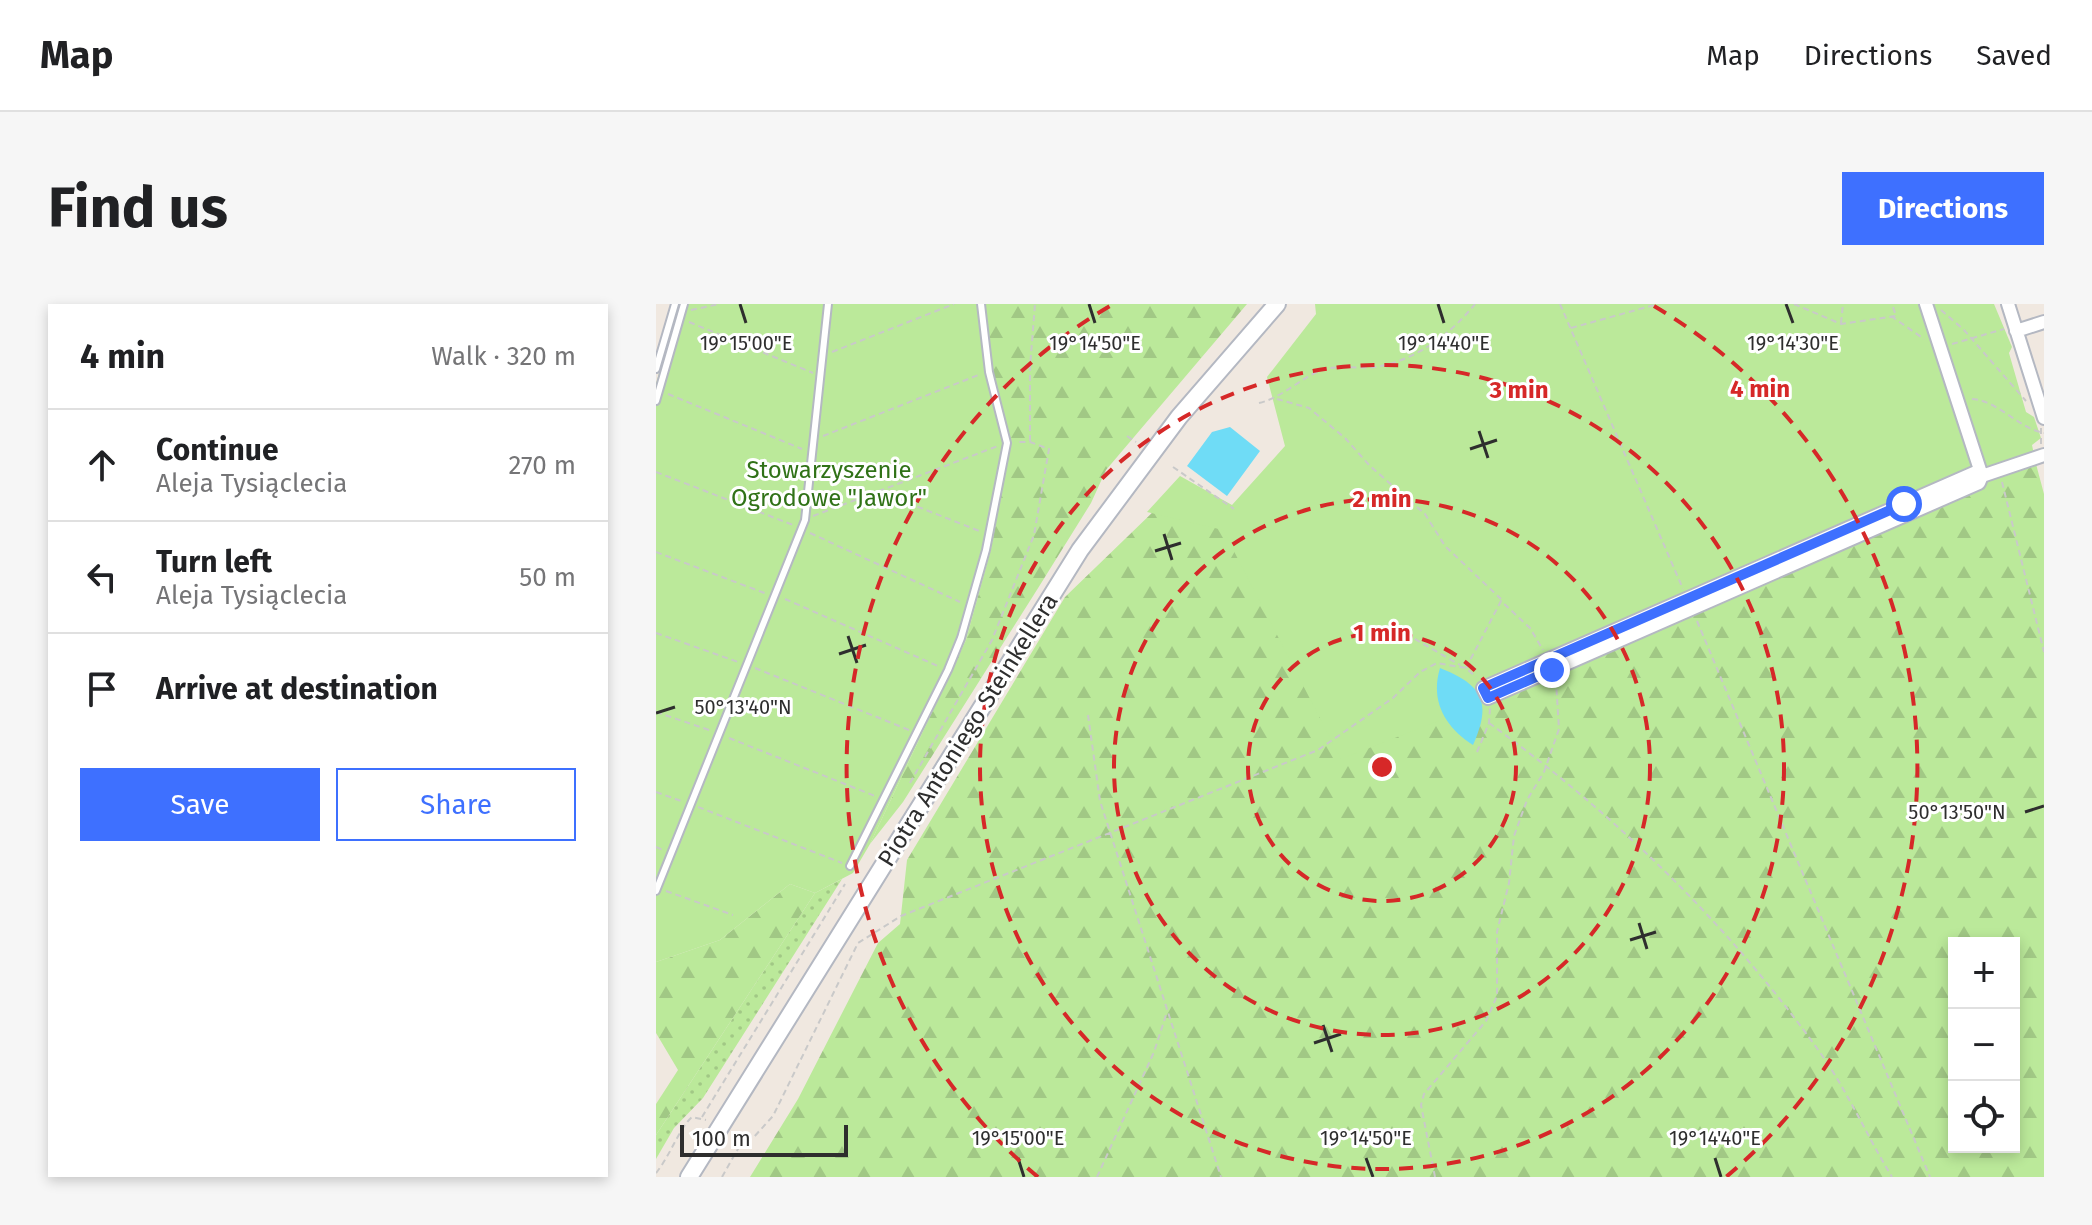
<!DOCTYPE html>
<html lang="en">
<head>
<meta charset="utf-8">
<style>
  :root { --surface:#fff; --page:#f6f6f6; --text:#202124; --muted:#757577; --line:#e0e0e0; --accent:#3e70ff }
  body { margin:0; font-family:"Fira Sans",sans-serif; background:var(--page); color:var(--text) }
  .controls { position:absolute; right:24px; bottom:24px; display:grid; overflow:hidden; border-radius:0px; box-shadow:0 4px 12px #0003 }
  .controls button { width:72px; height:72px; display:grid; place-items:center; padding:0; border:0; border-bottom:2px solid var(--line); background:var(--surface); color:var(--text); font:40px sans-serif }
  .scale { position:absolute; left:24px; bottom:20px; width:168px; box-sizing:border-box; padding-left:8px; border:4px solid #2e2e2e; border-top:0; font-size:22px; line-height:28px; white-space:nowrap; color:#2e2e2e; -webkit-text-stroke:6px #fff; paint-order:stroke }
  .stop { position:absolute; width:24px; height:24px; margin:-18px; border:6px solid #3e70ff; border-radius:50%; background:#fff }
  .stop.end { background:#3e70ff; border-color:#fff; box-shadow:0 2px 8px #0008 }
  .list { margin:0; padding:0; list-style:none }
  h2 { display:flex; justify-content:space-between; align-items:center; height:104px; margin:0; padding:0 32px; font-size:34px }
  h2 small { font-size:26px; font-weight:400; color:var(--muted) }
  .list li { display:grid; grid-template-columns:52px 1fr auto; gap:24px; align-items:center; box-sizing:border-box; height:112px; padding:0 32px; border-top:2px solid var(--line) }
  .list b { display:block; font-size:30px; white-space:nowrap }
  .list p { margin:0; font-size:26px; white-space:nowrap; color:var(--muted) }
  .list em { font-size:26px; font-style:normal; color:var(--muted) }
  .actions { display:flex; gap:16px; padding:24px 32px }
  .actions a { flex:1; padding:18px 0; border:2px solid var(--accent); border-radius:0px; text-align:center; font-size:28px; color:var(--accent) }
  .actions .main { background:var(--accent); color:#fff }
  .icon { flex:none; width:44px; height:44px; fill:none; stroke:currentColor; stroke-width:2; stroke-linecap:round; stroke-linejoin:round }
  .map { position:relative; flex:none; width:1388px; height:873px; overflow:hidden; border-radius:0px }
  header { display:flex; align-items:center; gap:48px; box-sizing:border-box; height:112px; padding:0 40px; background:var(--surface); border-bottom:2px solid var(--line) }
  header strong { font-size:38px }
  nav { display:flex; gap:44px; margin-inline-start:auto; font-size:28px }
  .intro { display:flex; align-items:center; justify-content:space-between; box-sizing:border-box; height:192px; padding:0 48px }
  h1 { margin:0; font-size:56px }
  .button { padding:20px 36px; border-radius:0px; background:var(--accent); color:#fff; font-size:28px; font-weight:700 }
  main { display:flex; gap:48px; padding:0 48px }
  aside { flex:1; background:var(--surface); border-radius:0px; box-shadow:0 4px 12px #0003 }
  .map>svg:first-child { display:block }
  .grass { fill:url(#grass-dots) }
  .forest { fill:url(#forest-firs); fill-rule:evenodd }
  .park { fill:#bbe99a }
  .water { fill:#6fdcf6 }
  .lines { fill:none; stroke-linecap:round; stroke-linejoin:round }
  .lane-casing { stroke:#b4b8c2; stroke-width:10 }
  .street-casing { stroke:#b4b8c2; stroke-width:16 }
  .secondary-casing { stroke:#b4b8c2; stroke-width:20 }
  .path { stroke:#c9c9c9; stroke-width:2; stroke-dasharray:6 4; stroke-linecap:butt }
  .lane { stroke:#fff; stroke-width:6 }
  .street { stroke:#fff; stroke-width:12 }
  .secondary { stroke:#fff; stroke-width:16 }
  .route { stroke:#3e70ff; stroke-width:10 }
  .ticks { fill:none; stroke:#2e2e2e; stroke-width:3 }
  .ring { fill:none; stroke:#d62828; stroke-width:4; stroke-dasharray:14 10 }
  .labels { text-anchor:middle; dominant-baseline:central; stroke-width:6; stroke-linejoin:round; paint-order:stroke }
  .park-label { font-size:24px; fill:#307217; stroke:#fff }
  .street-label { font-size:24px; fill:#2e2e2e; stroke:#fff }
  .ticks-label { font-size:20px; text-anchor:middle; fill:#2e2e2e; stroke:#fff; stroke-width:6; stroke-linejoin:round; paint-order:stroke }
  .centre { fill:#d62828; stroke:#fff; stroke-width:4 }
  .ring-label { font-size:24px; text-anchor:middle; font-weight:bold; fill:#d62828; stroke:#fff; stroke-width:6; stroke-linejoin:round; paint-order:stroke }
</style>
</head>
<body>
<header>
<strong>Map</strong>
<nav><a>Map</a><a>Directions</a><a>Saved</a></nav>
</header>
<div class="intro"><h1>Find us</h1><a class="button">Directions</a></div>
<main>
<aside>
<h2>4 min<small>Walk · 320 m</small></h2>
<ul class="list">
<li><svg class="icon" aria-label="ahead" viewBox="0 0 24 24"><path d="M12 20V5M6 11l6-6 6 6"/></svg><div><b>Continue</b><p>Aleja Tysiąclecia</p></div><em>270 m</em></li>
<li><svg class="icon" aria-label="left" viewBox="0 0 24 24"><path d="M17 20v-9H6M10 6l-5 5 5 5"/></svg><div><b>Turn left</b><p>Aleja Tysiąclecia</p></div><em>50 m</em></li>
<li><svg class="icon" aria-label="arrive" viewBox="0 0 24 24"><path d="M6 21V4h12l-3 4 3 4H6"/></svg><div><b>Arrive at destination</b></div></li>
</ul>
<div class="actions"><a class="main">Save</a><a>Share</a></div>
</aside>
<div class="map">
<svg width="1388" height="873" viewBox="0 0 1388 873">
  <defs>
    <pattern id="grass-dots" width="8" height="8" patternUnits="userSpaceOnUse" patternTransform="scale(2)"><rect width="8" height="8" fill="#bbe99a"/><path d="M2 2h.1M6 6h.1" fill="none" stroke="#a1c885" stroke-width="1.8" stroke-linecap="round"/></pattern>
    <pattern id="forest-firs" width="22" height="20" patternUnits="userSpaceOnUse" patternTransform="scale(2)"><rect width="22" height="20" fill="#bbe99a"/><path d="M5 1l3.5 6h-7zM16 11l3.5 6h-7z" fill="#a1c885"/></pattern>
  </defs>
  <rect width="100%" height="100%" fill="#f0e8e0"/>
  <path class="grass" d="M186 575 47 794 18 824 0 855V831L159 589Z"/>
  <path class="forest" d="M329 0H591L450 166 435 199 384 281 247 498 214 540 310 336 335 245 355 138 336 71Z
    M1380 160 1388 190V873H94L142 795 222 639 244 620 251 556 409 293 500 205 1325 182ZM1298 639H1358V843H1298Z
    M134 580 159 589 0 831V800L22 766 0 729V658L64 636Z"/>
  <path class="park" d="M22 0H329L336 71 355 138 335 245 310 336 214 540 197 569 159 589 134 580 64 636 0 658V80Z
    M659 0H1338L1356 43 1353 49 1370 108 1378 113 1385 134 1376 141 1380 160 836 396 685 455 567 226 491 208 524 172 576 201 629 142 611 73 660 10Z"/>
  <path class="water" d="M574 123 604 147 571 192 531 162 556 128Z
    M784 364C827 381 836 398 817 441 789 423 774 397 784 364Z"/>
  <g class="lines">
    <g class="lane-casing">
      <path id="lane" d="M0 65 19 0
        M0 97 28 0
        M194 562 292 366 305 334 330 246 351 139 333 68 325 0
        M0 587 149 216 172 0"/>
    </g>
    <g class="street-casing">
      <path id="street" d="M1270 0 1326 172
        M1352 0 1388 114
        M1360 27 1388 18
        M1326 172 1323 179 832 394 827 384 1320 168 1326 172 1388 151"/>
    </g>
    <g class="secondary-casing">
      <path id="secondary" d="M33 873 424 246 523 113 621 0"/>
    </g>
    <path class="path" d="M904 0 1027 285
      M1138 0 1185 20 1240 12 1236 0
      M35 6 63 0
      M1285 6 1308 26 1370 97
      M1235 12 1268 35
      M33 18 157 69
      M1185 19 1187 0
      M915 24 1002 0
      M1296 40 1348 25
      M176 48 298 0
      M12 90 146 145
      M621 95 653 104 689 134 714 162 769 210 789 242 845 295
      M1316 95C1341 96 1362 124 1388 129
      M603 99C629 93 648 70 670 65 686 61 704 65 720 63 760 56 794 31 819 0
      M1385 124V140
      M167 132 325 70
      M471 132 480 138
      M374 137V63L379 0
      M517 163 578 205
      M0 168 137 221
      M1346 178 1388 348
      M224 188 326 228
      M157 212 342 142
      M154 229 304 298
      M0 248 111 290
      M129 295 284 363
      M1041 317 1274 873
      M0 329 82 358
      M750 330 804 361
      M99 364 253 426
      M810 364 845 297 874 324 887 346
      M0 408 56 427
      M432 411 444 497 565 873
      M833 419C960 511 1071 619 1163 747 1191 786 1211 832 1236 873
      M73 434 219 492
      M821 448 833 419 834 404
      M254 479 336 336 378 231 393 145 374 138H360
      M0 488 25 497
      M42 503 186 559
      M0 543 7 546
      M10 587 77 611
      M46 813 189 580
      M80 831 97 834 117 812 202 639 245 612 662 446 737 394 764 368 781 359 810 364 820 373
      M0 869C14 852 24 823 36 813L50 816
      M66 873 87 836
      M441 873 498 748 511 708
      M779 873 765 801 768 790 830 717 841 692V628L853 579 858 532 871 496 888 468 903 425 900 378"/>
    <use href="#lane" class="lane"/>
    <use href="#street" class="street"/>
    <use href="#secondary" class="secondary"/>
  </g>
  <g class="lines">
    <path class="route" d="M896 366 832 394 827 384 1248 200"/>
  </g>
  <path class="ticks" d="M84 0 90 19M433 0 439 19M782 0 788 19M1130 0 1137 19M823 127 832 154M814 145 841 136M508 230 516 256M499 247 525 239M192 332 201 359M183 350 210 341M0 409 19 403M1369 508 1388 502M983 619 991 645M974 636 1000 628M667 721 676 748M658 739 685 730M362 854 368 873M710 854 717 873M1059 854 1065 873"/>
  <g class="ring">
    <circle cx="726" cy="463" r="134"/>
    <circle cx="726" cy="463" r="268"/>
    <circle cx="726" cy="463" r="402"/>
    <path d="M382 873A535 535 0 0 1 454 2M998 2A535 535 0 0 1 1070 873"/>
  </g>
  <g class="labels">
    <g class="park-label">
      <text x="173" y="166">Stowarzyszenie<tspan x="173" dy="28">Ogrodowe "Jawor"</tspan></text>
    </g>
    <g class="street-label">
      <text transform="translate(312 426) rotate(-58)">Piotra Antoniego Steinkellera</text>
    </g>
  </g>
  <g class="ticks-label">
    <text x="90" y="46">19°15'00"E</text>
    <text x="439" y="46">19°14'50"E</text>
    <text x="788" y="46">19°14'40"E</text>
    <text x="1137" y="46">19°14'30"E</text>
    <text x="87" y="410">50°13'40"N</text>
    <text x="1301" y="515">50°13'50"N</text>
    <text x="362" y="841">19°15'00"E</text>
    <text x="710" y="841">19°14'50"E</text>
    <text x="1059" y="841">19°14'40"E</text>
  </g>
  <circle cx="726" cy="463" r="12" class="centre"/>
  <g class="ring-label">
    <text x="1104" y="93">4 min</text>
    <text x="863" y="94">3 min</text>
    <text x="726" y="203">2 min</text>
    <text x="726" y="337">1 min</text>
  </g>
</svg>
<div class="controls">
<button>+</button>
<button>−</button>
<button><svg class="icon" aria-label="locate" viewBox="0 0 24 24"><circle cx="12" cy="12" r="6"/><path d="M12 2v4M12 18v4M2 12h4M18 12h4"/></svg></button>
</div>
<div class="scale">100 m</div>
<div class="stop" style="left:1248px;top:200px"></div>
<div class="stop end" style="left:896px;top:366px"></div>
</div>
</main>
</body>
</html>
